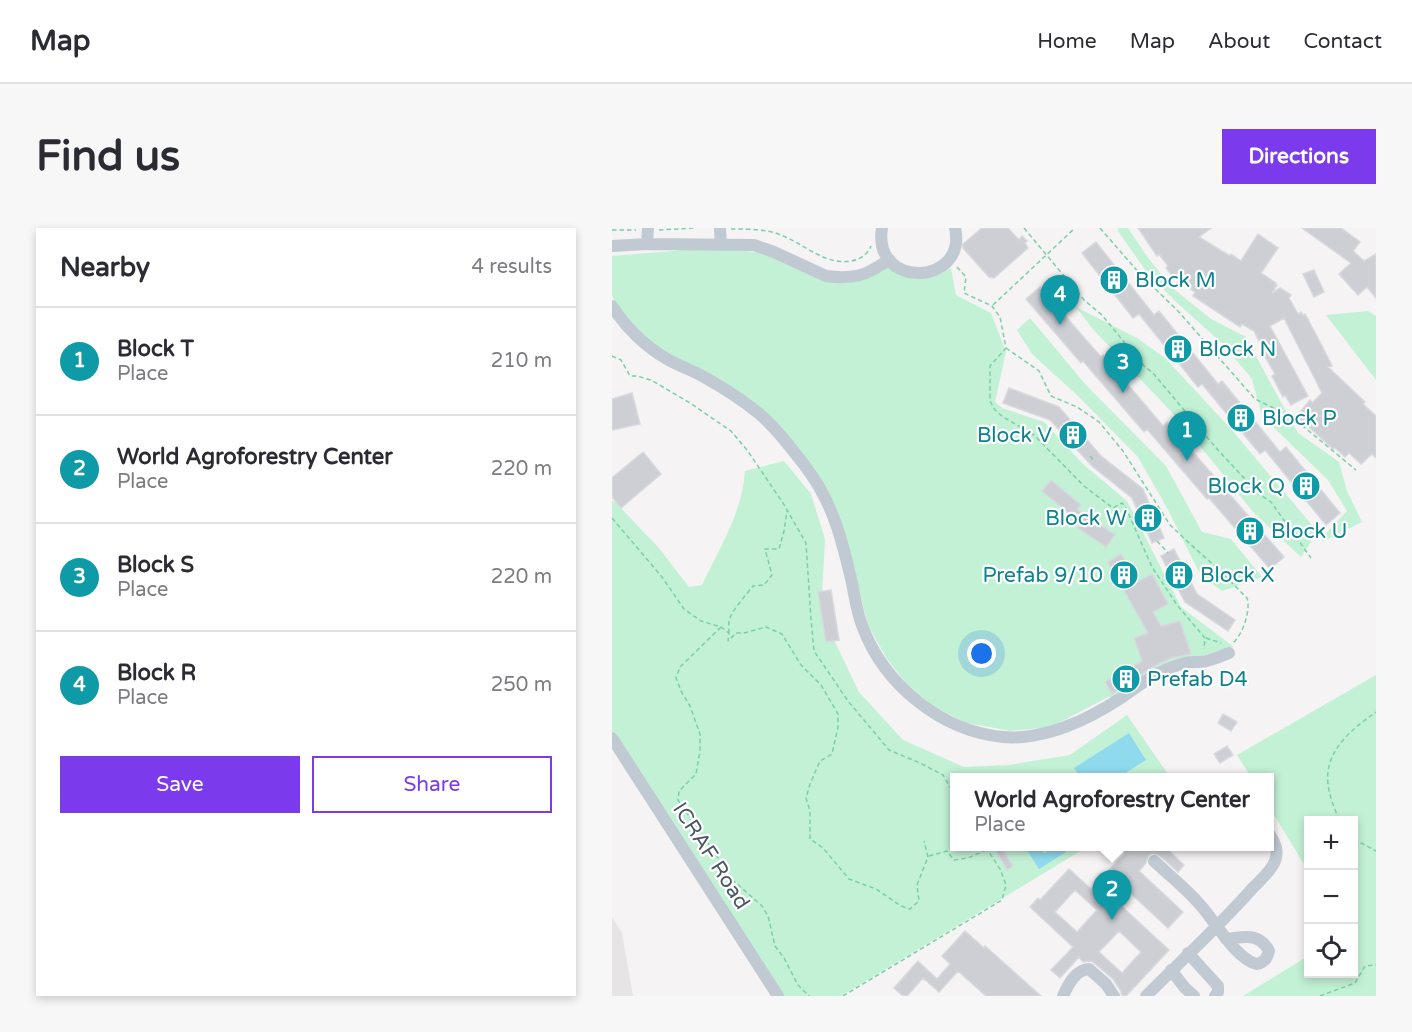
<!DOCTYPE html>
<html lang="en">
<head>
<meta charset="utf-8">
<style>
  :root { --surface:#fff; --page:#f7f7f7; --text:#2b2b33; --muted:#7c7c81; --line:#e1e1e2; --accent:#7c3aed }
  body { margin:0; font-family:"Varela Round",sans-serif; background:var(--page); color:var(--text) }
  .controls { position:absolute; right:18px; bottom:18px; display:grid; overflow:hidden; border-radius:0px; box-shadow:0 3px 9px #0003 }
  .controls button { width:54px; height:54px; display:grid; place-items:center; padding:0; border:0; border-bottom:2px solid var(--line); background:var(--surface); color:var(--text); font:30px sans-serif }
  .you { position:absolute; left:370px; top:426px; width:21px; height:21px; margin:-15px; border:4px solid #fff; border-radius:50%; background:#1a73e8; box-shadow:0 0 0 9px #1a73e833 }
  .badge { display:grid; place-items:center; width:39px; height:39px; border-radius:50%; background:var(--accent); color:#fff; font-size:20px; font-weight:700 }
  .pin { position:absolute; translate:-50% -50px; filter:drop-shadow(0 2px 3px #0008) }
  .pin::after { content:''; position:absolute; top:32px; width:21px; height:18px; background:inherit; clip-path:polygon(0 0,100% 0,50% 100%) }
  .popup { position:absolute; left:338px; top:545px; width:324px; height:78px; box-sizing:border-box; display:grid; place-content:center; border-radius:0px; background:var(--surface); filter:drop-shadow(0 2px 4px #0005); font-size:20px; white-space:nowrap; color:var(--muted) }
  .popup b { font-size:22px; color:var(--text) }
  .popup::after { content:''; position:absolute; left:50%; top:100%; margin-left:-12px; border:12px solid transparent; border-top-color:var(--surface) }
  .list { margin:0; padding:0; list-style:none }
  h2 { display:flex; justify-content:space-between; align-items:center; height:78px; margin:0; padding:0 24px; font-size:26px }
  h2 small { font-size:20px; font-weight:400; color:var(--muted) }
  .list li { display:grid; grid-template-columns:39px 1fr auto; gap:18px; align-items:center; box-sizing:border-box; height:108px; padding:0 24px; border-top:2px solid var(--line) }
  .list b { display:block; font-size:22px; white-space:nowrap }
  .list p { margin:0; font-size:20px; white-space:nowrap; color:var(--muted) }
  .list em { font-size:20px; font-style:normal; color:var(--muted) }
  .actions { display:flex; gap:12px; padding:18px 24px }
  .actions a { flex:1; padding:14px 0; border:2px solid var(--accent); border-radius:0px; text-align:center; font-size:21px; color:var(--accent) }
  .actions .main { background:var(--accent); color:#fff }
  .icon { flex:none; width:33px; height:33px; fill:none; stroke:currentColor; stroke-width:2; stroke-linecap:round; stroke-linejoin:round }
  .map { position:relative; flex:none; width:764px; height:768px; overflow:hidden; border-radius:0px }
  header { display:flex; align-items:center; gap:36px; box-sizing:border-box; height:84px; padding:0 30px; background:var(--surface); border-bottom:2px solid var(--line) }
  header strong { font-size:28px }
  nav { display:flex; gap:33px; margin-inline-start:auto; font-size:21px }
  .intro { display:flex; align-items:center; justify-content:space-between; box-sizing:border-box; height:144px; padding:0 36px }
  h1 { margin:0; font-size:42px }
  .button { padding:15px 27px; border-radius:0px; background:var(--accent); color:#fff; font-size:21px; font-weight:700 }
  main { display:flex; gap:36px; padding:0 36px }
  aside { flex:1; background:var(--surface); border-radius:0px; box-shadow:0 3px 9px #0003 }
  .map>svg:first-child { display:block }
  .education { fill:#e6e4e5 }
  .green { fill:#c3f1d5 }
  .water { fill:#90daee }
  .building { fill:#cdcfd5; stroke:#d7d9de; stroke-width:1.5; fill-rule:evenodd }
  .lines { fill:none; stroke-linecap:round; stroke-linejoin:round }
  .path { stroke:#7ad0a6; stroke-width:1.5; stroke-dasharray:4.5 3; stroke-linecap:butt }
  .minor { stroke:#c1cad2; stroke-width:12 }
  .labels { text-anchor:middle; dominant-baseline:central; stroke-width:4.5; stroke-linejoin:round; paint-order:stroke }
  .culture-label { font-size:21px; fill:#0d838f; stroke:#fff; text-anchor:start }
  .street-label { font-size:21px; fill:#4a5661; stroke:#fff }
</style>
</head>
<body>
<header>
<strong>Map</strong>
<nav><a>Home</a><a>Map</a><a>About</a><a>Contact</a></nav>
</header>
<div class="intro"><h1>Find us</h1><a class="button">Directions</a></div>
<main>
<aside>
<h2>Nearby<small>4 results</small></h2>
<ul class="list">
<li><span class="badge" style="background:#0f9aa8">1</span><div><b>Block T</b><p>Place</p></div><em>210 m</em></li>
<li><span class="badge" style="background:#0f9aa8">2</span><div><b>World Agroforestry Center</b><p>Place</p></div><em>220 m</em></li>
<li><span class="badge" style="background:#0f9aa8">3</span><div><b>Block S</b><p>Place</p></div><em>220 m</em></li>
<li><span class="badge" style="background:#0f9aa8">4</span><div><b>Block R</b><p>Place</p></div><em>250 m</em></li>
</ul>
<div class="actions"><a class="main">Save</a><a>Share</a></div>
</aside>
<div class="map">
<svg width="764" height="768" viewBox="0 0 764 768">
  <rect width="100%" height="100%" fill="#f5f3f3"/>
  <path class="education" d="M0 689 10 705 21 768H0Z"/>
  <path class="green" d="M506 0H516L534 27 558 58 599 91 634 109 652 143 686 205 727 234 735 263 750 294 710 314 716 303 735 283 716 252 650 188 640 151 611 116 564 74 534 43 506 3Z
    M96 20 155 25 211 52 276 37 304 51 327 47 339 40 344 67 379 85 394 124 383 174 390 180 432 194 472 237 515 273 569 379 622 419 572 433 505 469H496L439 499 399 503 355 495 322 479 295 456 275 431 256 397 242 341 226 284 203 241 147 183 30 111 5 80 0 67V28Z
    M464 79 525 110 553 130 619 201 704 302 699 314 689 329 641 284 568 193 480 100Z
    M756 83 764 88V152L714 87Z
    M418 90 474 157 554 238 590 304 619 311 650 349 610 363 588 346 555 280 526 229 466 168 420 126 405 102Z
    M172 233 199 266 213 311 209 385 247 464 291 512 352 539 397 537 458 527 515 487 558 549 342 550V618L475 619 229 768H171L0 504V273L3 274 46 319 77 359 90 357C107 321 131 283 133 243Z
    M764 447V768H631L696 728V746H742V592H696V643L658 580V550L639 549 625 527Z"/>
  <path class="water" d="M517 505 534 532 507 549H468L462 540Z
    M413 619H427L432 625 439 621 438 619H450L454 624 427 641Z"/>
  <path class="building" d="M370 0H396L407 12 410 8 415 13 413 15 416 20 382 50 377 49 351 20V16Z
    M526 0H599L587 9 618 28 619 26 629 33 646 6 666 20 649 45 664 55 663 57H665L660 65 668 60 679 67 677 70 686 86 689 84 691 87 693 86 708 114 720 138 716 139 753 174 751 176 764 188V230L760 226 749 236 737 225 733 229 723 220 721 221 685 188 698 172 700 175 710 165 672 90 658 98 696 168 679 177 673 167 671 169 660 148 663 146 648 120 650 119 642 103 630 96 628 99 581 68 583 64 563 51 554 40 556 38 547 26 545 28Z
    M690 0H729L748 14 741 23 752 33 764 26V70L755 59 746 67 727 46 739 35Z
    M484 14 542 87 547 83 606 156 610 153 668 224 674 219 728 285 714 297 653 222 648 226 590 156 586 159 527 86 521 90 470 25Z
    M702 42 712 64 702 69 691 46Z
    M428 59 489 129 491 127 551 198 555 194 672 329 658 341 597 270 595 271 535 201 532 204 471 133 469 135 414 71Z
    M397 160 447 179 489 228 531 261 552 310 540 315 520 270 480 238 438 192 391 175Z
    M20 165 28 196 0 202V171Z
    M31 224 49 246 9 280 0 269V250Z
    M439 252 469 277 465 281 503 307 494 319 466 300 469 296 430 263Z
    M562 321 585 366 623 392 616 403 573 374 549 328Z
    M509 326 525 354 540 346 556 376 541 384 549 398 568 393 579 426 559 430 541 439 500 466 493 454 530 433 522 410 536 405 496 334Z
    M219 362 227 412 214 414 206 364Z
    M611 486 625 494 619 503 606 495Z
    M615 518 621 527 608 535 602 526Z
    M381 618H388L401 638 395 642Z
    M507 618H552L572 637 566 644 547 627 540 625 536 628 534 635 527 643 571 684 556 700 502 650 492 662 557 722 514 768H510L509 763 501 751 482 735 479 733 471 734 467 729 448 750 439 742 461 719 418 679 426 670 428 672 457 641 479 661 513 625ZM463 662 485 682 465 704 443 684ZM507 703 529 724 510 745 487 724Z
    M353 703 372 720 373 718 429 768H374L346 743 327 764 311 750 295 768H291L282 760 306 733 325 751 338 736 330 728Z"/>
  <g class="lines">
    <path class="path" d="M412 0 472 72 490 87 521 125 533 139 540 144 605 221 647 266 659 274 699 330
      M488 0 528 46 566 83 643 171 680 189 744 242
      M119 1C132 1 147 1 160 4 179 9 193 21 211 29 227 36 251 37 259 18
      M0 2H24
      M47 2 82 0
      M345 39 354 49 352 65 380 78 388 89 394 120 378 138V173L383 182 391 189 422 207 472 258 501 280 510 275 513 278 540 339 565 377 593 410 592 421
      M381 77 463 0
      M394 120 427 143 439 168 465 179 487 194 511 223 558 297 576 314 606 341 635 370C639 382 631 406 621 415
      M0 128 9 132 18 148H25L39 152 78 175 119 203 135 222 171 275 194 315 199 391 202 423 236 473 277 522 308 535 331 547 342 566
      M478 228 483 234
      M0 290 50 349 72 381 89 393 109 399 117 405 116 413 124 405H132L154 399 170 406 189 437 209 457 226 486V499L220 526 208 533 198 556 194 570 198 583V611L211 620 237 651 264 661 289 678 298 681 307 673 305 657 316 629 312 613
      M545 313 556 325
      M109 399 68 439 64 450 69 463 78 478 88 506V523L84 546 67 563 66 572 109 634 115 647 150 678 156 688 163 718 172 730 186 757 197 768
      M117 405C117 400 116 394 118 390 121 381 135 366 141 358L152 357 160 347 153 321H167L172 303 175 283
      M594 410 609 415
      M727 592C723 581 717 568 716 556 712 523 740 501 764 484
      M742 611 764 623
      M317 628 335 623 342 632 356 630 374 622
      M231 768 390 672 394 657 388 641 373 618
      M708 768 743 755 753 738 764 737"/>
    <path class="minor" d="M270 0C260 62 356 58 343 0
      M108 1 109 16
      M35 16 36 0
      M0 18 35 16 142 17 162 24 214 48C229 50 247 50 260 42 266 39 271 35 278 32
      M0 78C13 99 34 119 55 131 67 138 80 142 92 149 110 159 129 171 145 184 162 197 180 221 193 238 221 274 230 312 240 355 243 370 245 386 251 400 273 457 329 503 391 509 410 511 435 506 453 499 473 492 492 481 509 470 523 460 536 450 551 443 558 439 566 437 573 435 580 433 588 435 595 433 602 431 610 428 617 425
      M0 510 166 768
      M542 633C558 648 576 662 590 679 604 695 624 731 645 736 653 734 655 730 657 723 647 704 632 709 614 711
      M576 725 606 758V764L603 768
      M559 742 573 760 582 768
      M451 768C456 757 463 742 477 741L494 756 502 768
      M534 768C569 733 606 699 639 662 647 653 659 644 663 633 667 623 663 615 658 607"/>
  </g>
  <defs>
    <g id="building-disc" transform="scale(1.5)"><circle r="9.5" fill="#0f9aa8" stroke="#fff"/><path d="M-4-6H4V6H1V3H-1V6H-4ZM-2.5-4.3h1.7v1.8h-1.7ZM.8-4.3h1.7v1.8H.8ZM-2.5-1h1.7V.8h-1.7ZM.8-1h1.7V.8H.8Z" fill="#fff"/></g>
  </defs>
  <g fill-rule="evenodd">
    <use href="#building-disc" x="502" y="52"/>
    <use href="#building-disc" x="566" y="121"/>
    <use href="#building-disc" x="629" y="190"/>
    <use href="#building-disc" x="461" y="207"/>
    <use href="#building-disc" x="694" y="258"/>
    <use href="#building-disc" x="536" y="290"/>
    <use href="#building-disc" x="638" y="303"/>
    <use href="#building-disc" x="512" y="347"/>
    <use href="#building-disc" x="567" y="347"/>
    <use href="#building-disc" x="514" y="451"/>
  </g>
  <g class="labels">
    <g class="culture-label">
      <text x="523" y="52">Block M</text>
      <text x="587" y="121">Block N</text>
      <text x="650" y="190">Block P</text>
      <text x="440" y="207" text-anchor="end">Block V</text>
      <text x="673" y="258" text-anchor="end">Block Q</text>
      <text x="515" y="290" text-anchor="end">Block W</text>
      <text x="659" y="303">Block U</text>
      <text x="491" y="347" text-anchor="end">Prefab 9/10</text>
      <text x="588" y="347">Block X</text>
      <text x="535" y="451">Prefab D4</text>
    </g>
    <g class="street-label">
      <text transform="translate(99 628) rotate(57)">ICRAF Road</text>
    </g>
  </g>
</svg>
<div class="controls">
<button>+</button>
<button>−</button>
<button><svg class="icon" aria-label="locate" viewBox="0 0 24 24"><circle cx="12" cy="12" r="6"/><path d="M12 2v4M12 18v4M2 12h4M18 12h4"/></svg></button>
</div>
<div class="you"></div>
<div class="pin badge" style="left:575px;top:233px;background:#0f9aa8">1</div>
<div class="pin badge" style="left:500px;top:692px;background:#0f9aa8">2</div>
<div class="popup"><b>World Agroforestry Center</b>Place</div>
<div class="pin badge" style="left:511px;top:165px;background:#0f9aa8">3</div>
<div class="pin badge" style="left:448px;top:97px;background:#0f9aa8">4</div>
</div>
</main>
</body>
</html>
